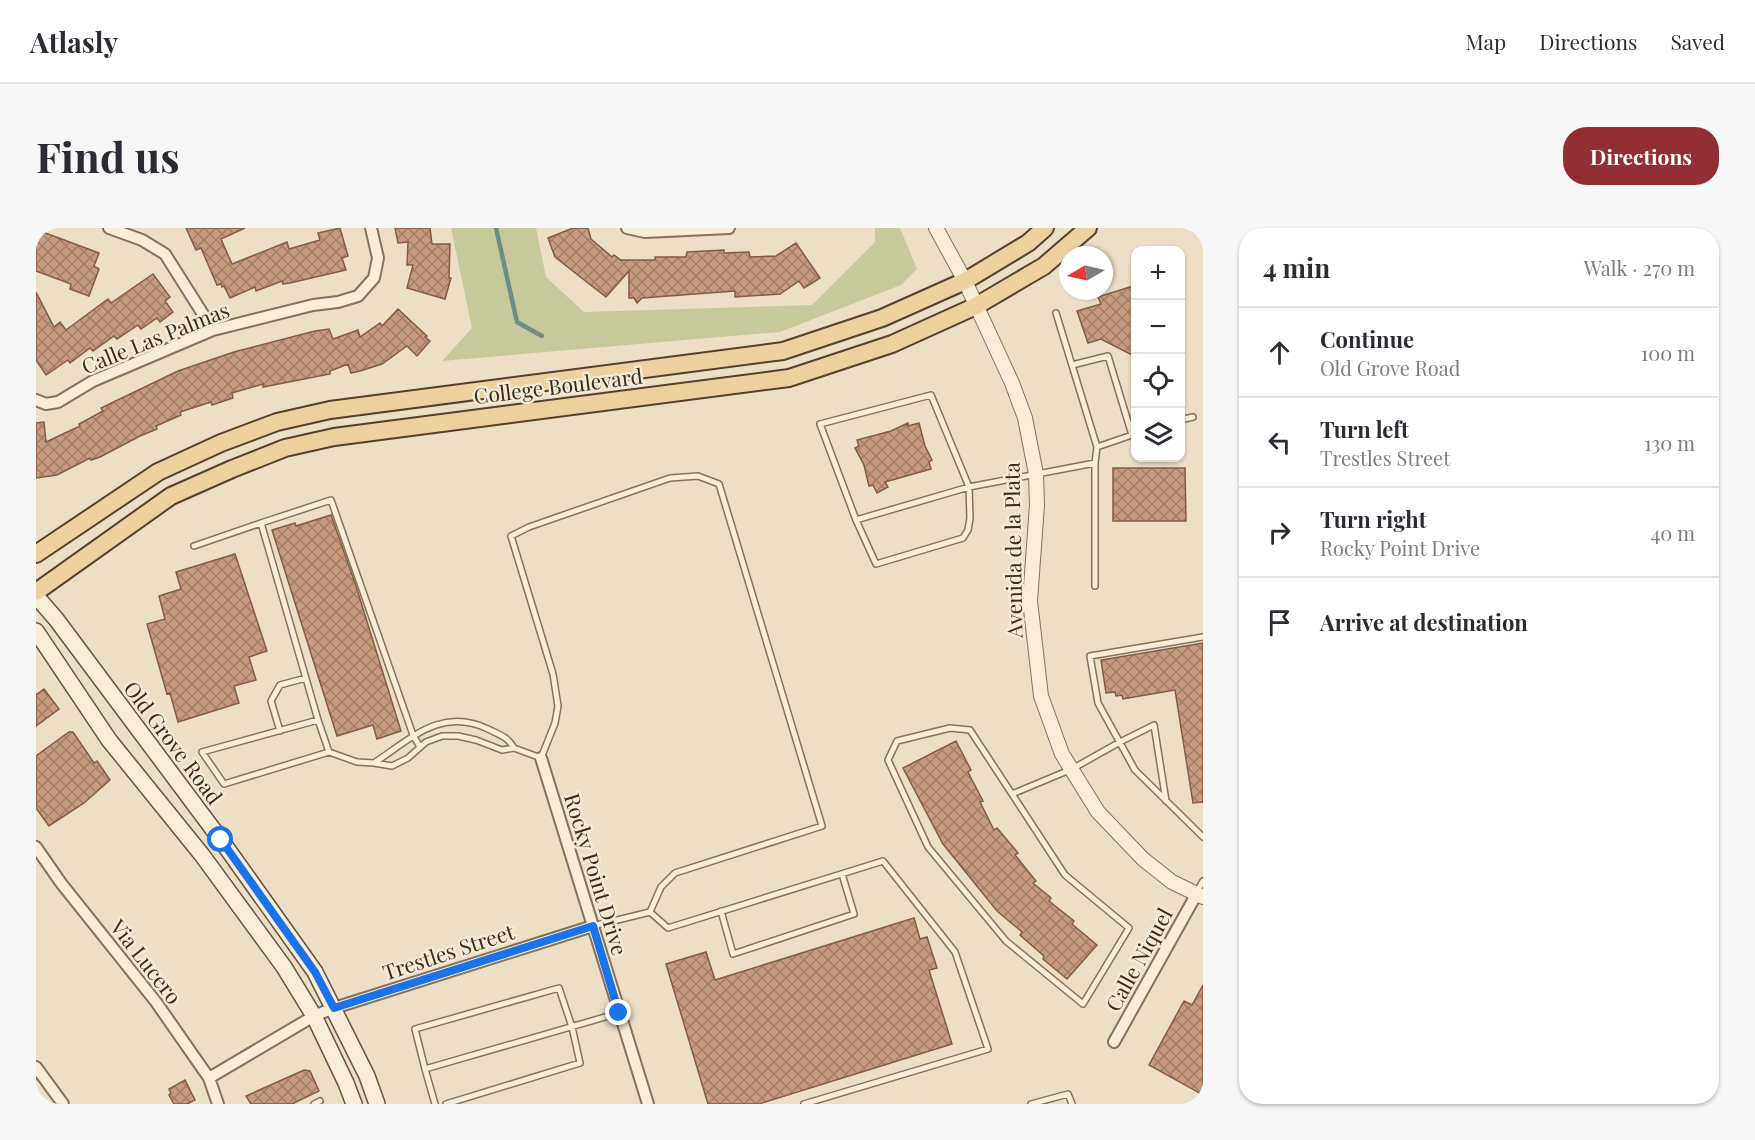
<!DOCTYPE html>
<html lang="en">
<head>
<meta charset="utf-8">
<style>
  :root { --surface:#fff; --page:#f7f7f7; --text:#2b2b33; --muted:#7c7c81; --line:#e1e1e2; --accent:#922f34 }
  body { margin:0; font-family:"Playfair Display",serif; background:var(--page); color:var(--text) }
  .controls { position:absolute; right:18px; top:18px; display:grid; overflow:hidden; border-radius:12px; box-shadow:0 2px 4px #0004 }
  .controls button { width:54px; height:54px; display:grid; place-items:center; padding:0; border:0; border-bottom:2px solid var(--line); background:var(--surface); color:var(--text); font:30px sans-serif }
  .compass { position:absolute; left:1023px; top:18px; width:54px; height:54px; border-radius:50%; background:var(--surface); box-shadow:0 2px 4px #0004; rotate:261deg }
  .stop { position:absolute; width:18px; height:18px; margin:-14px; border:4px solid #1a73e8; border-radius:50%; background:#fff }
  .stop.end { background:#1a73e8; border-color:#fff; box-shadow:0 2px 6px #0008 }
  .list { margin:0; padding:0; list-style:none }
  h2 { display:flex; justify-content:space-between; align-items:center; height:78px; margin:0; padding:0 24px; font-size:26px }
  h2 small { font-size:20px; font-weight:400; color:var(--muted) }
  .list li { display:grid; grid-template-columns:39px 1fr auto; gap:18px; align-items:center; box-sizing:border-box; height:90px; padding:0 24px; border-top:2px solid var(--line) }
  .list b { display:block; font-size:22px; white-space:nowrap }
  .list p { margin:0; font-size:20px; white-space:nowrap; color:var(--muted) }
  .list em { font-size:20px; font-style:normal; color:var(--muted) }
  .icon { flex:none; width:33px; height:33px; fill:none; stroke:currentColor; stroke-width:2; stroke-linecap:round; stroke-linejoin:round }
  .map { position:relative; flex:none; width:1167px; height:876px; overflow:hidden; border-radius:24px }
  header { display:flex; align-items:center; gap:36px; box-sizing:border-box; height:84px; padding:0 30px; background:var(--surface); border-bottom:2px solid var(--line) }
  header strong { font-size:28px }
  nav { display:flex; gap:33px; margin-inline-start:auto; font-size:21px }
  .intro { display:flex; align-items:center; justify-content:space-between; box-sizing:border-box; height:144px; padding:0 36px }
  h1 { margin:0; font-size:42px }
  .button { padding:15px 27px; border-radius:24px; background:var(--accent); color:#fff; font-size:21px; font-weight:700 }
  main { display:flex; gap:36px; padding:0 36px }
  aside { flex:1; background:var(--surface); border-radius:24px; box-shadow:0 2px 4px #0004 }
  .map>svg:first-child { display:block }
  .green { fill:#c6ca9a }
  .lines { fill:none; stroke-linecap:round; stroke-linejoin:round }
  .stream { stroke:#6e8e85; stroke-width:4.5 }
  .building { fill:url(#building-cross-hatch); stroke:#845b43; stroke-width:1.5 }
  .service-casing { stroke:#86715c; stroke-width:8 }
  .minor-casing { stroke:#86715c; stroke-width:14 }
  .tertiary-casing { stroke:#86715c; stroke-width:16 }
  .secondary-casing { stroke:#685240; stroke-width:18 }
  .primary-casing { stroke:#554030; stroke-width:20 }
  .service { stroke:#f7edd9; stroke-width:5 }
  .minor { stroke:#f7edd9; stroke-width:10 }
  .tertiary { stroke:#f7edd9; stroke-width:14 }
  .secondary { stroke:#f7edd9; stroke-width:15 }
  .primary { stroke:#edd2a0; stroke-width:16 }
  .route { stroke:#1a73e8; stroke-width:8 }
  .labels { text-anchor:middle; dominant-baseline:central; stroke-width:5; stroke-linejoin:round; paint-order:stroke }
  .street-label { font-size:21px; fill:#372a1f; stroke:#f4ead5 }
</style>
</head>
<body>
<header>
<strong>Atlasly</strong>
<nav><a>Map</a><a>Directions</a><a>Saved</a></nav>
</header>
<div class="intro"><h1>Find us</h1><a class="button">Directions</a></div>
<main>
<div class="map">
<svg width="1167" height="876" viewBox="0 0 1167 876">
  <defs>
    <pattern id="building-cross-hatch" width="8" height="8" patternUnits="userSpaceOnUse" patternTransform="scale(1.5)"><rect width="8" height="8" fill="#c89a7e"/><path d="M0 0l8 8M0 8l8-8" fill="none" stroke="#a37e67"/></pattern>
  </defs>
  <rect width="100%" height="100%" fill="#ecdfc6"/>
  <path class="green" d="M415 0H500L510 49 548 84 776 77 839 14V0H864L881 41 865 57 744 104 406 133 436 100Z"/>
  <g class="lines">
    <path class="stream" d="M460 0 481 94 506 108"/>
  </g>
  <path class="building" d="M150 0H209L185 11 196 36 251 14 253 21 284 12 282 5 304 0 312 28 306 30 310 42 254 55 247 56 246 53 220 63 219 59 194 70 188 58 186 59 185 56 181 57 165 20 160 22Z
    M359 0H394L396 16H414L413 50H415L409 71 371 60 377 37H371L372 14 362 15Z
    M537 0H552L555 11 576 29 578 27 585 32H619V29H650L651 24 688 22V25L713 24 714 29 740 28 760 15 784 50 768 60 763 53 744 66 699 69V63L606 70 601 75 598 70H593V43L570 69 519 29 512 10Z
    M4 3 63 25 58 38 63 41 53 68 34 61 35 56 0 43V13Z
    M117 46 134 69 129 73 137 84 124 94 121 90 105 101 102 97 81 111 78 108 57 123 54 120 34 135 32 132 10 147 0 132V64L18 99 24 94 30 102 72 71 75 75Z
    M1100 57V129L1065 111 1052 115 1041 83 1065 76 1062 69Z
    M362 81 391 108 389 109 394 113 381 128 371 118 346 136 324 143 315 145 312 136 294 143V146L227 159V156L196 165 197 170 176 177 175 174 144 184 145 187 120 198 121 201 104 208 64 229 55 232 54 230 21 247 0 250V195L8 194 10 214 44 198 43 196 67 183 65 180 142 143 198 124 279 103 293 101 297 111 322 102 324 109 344 95 346 98Z
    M872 195V198L883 195 889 218 896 232 893 234 895 241 849 254 852 259 841 265 837 257 833 258 828 237 819 220 823 218 821 212 855 203Z
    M1077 240H1149L1150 293H1077Z
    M295 287 320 358 365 503 341 511 337 497 301 508 236 302 259 295 260 298Z
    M199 326 231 423 213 429 220 452 198 458 203 475 142 494 134 465 131 466 111 396 129 391 123 368 145 361 140 344Z
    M1167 415V574L1157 575 1139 462 1087 471 1086 467 1080 468 1079 464 1070 465 1065 432Z
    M8 461 23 481 0 498V467Z
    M33 504H37L58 535 61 533 74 552 48 575 13 598 0 580V528Z
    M920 513 935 542 932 544 947 573 944 574 958 602 961 600 982 625 979 627 1000 653 997 655 1015 670 1013 673 1038 693 1036 696 1061 717 1031 751 1007 731 1008 728 984 707 986 704 961 683 907 616 867 540Z
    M878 690 884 711 891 709 901 740 893 742 916 816 723 876H672L630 736 670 724 679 752Z
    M1167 757V867L1113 837 1148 773 1156 777Z
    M268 842 274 843 283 863 256 876H215L210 868Z
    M149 852 159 872 151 876H138L133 867 135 865 133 861Z"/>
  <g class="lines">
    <g class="service-casing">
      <path id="service" d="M1036 137 1072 128 1096 207 1061 219
        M1144 192 1157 189
        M1059 235V358
        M820 292 840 336 927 310 932 302 934 290 933 259 895 167 784 196 820 292 933 259 1059 235 1061 219 1020 85
        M158 318 225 295
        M1167 409 1054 428 1062 475 1099 542 1167 609
        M282 492 225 295 295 272 377 507 384 519
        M244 503 235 473 244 457 270 450
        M478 520C472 509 464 507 452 501 405 479 376 510 338 535L356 538 372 530 390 514 406 508H422L440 512 466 522 478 520 505 530 519 495 522 478 517 446 475 308 493 299 634 250 662 248 683 256 786 598 639 645 625 659 614 684
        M293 524 282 492 166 524 188 556 293 524 321 534 338 535
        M976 566 1029 647 1093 700 1047 776 970 713 892 619 852 532 861 513 914 500 934 502 976 566 1036 541 1084 514 1118 497 1130 573
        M1160 665 1167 653
        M685 683 697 726 818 686 806 646
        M557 698 614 684 632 700 847 633 919 724 952 821 768 876
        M389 841 379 801 523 760 536 799 544 835 410 876
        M278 876 284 873
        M399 876 389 841 583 785
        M995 876 1032 866 1036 876"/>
    </g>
    <g class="minor-casing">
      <path id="minor" d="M73 0 106 12 129 26 177 102
        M591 0 609 4 693 0
        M0 172 10 176 22 174 57 153 177 102 277 77 302 74 322 68 338 50 342 30 335 0
        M505 530 612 876
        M0 619 25 655 120 774 173 850 182 876
        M1078 814 1160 667
        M0 839 27 876
        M173 850 278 788 298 780 557 698"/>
    </g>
    <g class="tertiary-casing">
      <path id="tertiary" d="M900 0 929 53 976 155 989 190 1000 246 1001 277 994 373 1005 468 1026 526 1062 584 1107 631 1136 654 1167 669"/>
    </g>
    <g class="secondary-casing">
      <path id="secondary" d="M0 368 20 391 185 612 279 744 331 848 341 876
        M0 403 73 512 166 627 248 739 278 788 310 855 318 876"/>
    </g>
    <g class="primary-casing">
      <path id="primary" d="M0 326 122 244 185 215 241 194 294 182 747 123 846 90 929 53 992 15 1009 0
        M0 364 135 268 196 241 249 220 298 209 753 150 856 116 940 78 1008 38 1052 0"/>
    </g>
    <use href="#service" class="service"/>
    <use href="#minor" class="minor"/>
    <use href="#tertiary" class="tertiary"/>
    <use href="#secondary" class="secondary"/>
    <use href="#primary" class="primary"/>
  </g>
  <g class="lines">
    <path class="route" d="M185 612 279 744 298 780 557 698 583 785"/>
  </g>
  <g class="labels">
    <g class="street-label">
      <text transform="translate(119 109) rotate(-22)">Calle Las Palmas</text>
      <text transform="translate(522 157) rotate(-7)">College Boulevard</text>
      <text transform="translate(976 322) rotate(-91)">Avenida de la Plata</text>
      <text transform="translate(138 514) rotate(53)">Old Grove Road</text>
      <text transform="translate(561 646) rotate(73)">Rocky Point Drive</text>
      <text transform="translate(412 723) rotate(-18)">Trestles Street</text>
      <text transform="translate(1102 731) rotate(-61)">Calle Niquel</text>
      <text transform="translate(111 733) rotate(52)">Via Lucero</text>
    </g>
  </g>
</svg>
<div class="controls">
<button>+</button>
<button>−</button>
<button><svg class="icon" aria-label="locate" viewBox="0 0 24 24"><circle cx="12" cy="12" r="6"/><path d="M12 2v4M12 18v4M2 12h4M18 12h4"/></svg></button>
<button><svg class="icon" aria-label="layers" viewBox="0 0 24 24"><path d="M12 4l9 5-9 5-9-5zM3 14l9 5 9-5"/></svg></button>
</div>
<svg class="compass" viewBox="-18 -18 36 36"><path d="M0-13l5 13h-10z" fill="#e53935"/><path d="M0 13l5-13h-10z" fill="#7c7c81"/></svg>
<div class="stop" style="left:185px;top:612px"></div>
<div class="stop end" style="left:583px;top:785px"></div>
</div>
<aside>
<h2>4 min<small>Walk · 270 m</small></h2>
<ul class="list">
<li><svg class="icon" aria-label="ahead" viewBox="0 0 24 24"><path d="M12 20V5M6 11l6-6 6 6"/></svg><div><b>Continue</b><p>Old Grove Road</p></div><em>100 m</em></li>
<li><svg class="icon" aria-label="left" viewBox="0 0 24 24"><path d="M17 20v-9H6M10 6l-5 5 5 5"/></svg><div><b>Turn left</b><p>Trestles Street</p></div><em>130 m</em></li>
<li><svg class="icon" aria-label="right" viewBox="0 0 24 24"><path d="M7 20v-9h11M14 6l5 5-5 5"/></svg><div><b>Turn right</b><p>Rocky Point Drive</p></div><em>40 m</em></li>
<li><svg class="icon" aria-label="arrive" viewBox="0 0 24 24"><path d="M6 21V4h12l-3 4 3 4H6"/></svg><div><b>Arrive at destination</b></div></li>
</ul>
</aside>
</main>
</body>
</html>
